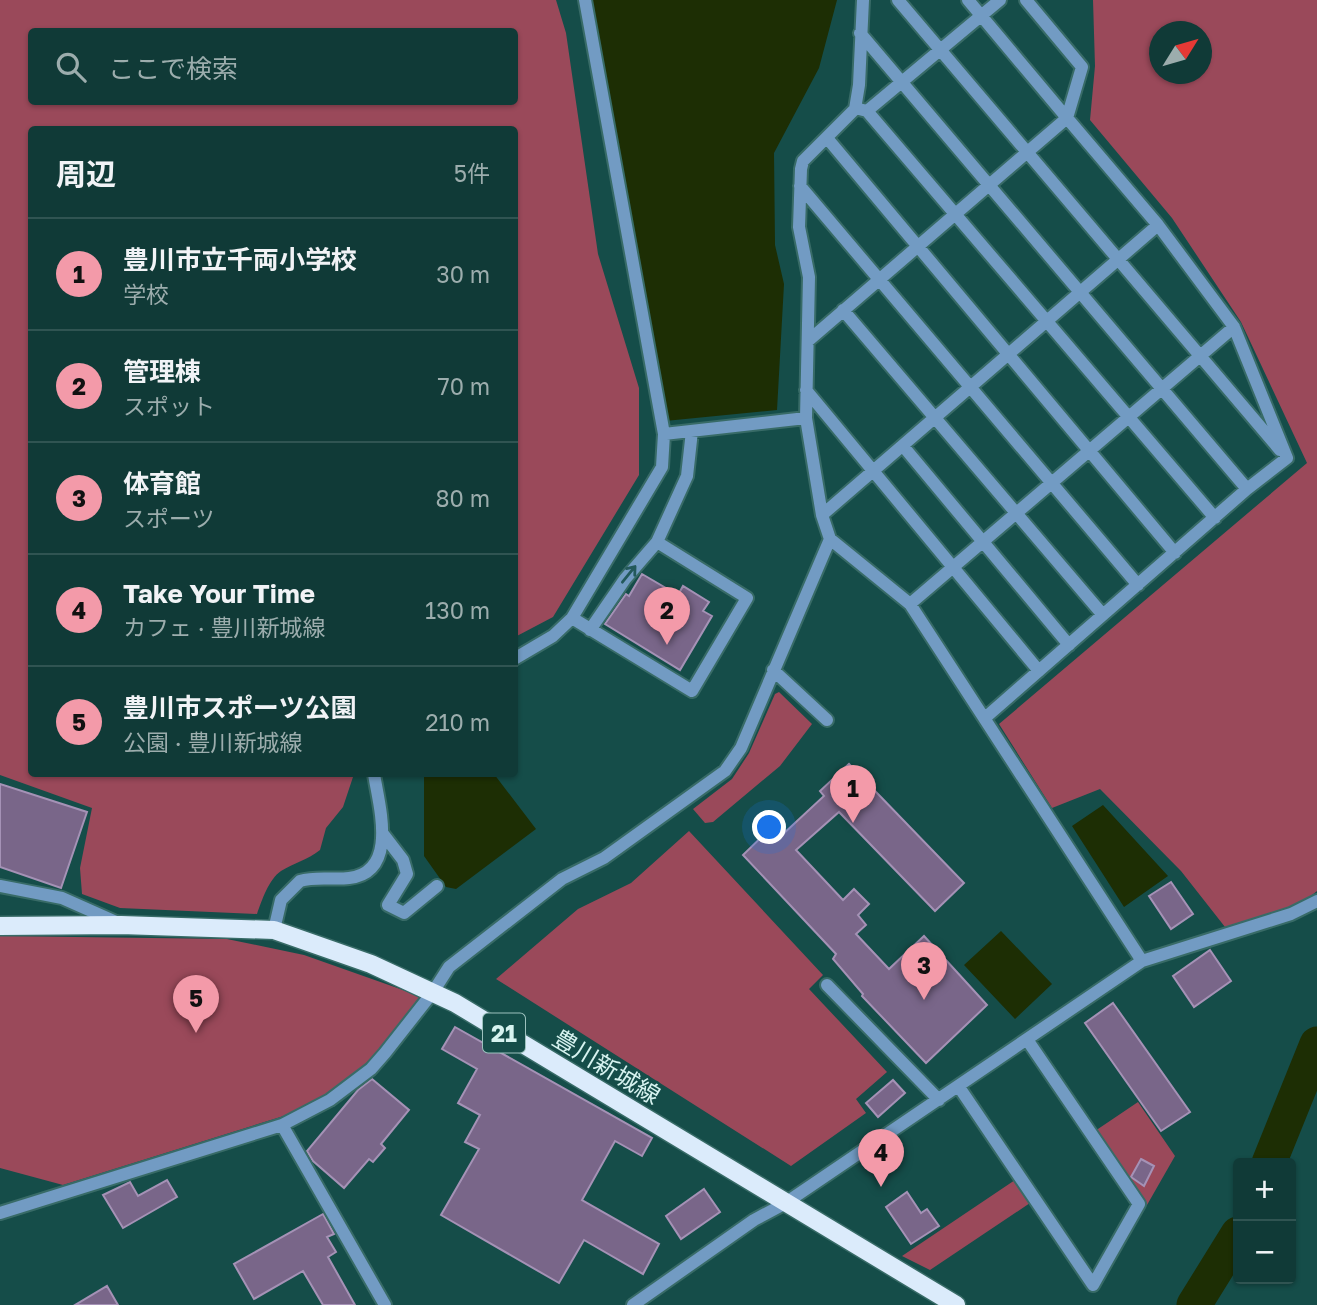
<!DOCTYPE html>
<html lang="ja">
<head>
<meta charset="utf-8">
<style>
  :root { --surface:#103a37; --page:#19413f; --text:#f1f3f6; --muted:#9cadad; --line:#305452; --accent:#f39aa9 }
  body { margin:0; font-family:"Golos Text","Noto Sans JP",sans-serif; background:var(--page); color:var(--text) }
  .controls { position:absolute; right:21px; bottom:21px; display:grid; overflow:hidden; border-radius:7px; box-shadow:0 2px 5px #0004 }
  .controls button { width:63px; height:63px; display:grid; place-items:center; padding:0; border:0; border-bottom:2px solid var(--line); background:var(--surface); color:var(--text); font:35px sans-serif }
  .compass { position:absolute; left:1149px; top:21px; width:63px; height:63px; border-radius:50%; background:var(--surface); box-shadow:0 2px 5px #0004; rotate:53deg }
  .you { position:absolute; left:770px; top:828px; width:24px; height:24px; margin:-18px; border:5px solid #fff; border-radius:50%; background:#1a73e8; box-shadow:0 0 0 10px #1a73e833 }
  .badge { display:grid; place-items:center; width:46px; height:46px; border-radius:50%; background:var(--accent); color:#111; font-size:23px; font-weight:700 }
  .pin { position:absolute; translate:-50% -58px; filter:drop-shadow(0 2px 4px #0008) }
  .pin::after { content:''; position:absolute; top:37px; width:24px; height:21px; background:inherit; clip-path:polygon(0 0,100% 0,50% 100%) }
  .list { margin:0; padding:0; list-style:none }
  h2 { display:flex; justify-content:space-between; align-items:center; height:91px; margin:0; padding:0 28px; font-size:30px }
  h2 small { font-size:23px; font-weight:400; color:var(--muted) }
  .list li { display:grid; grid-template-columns:46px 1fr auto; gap:21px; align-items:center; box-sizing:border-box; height:112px; padding:0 28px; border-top:2px solid var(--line) }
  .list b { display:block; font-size:26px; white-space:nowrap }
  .list p { margin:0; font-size:23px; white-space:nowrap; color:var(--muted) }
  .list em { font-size:23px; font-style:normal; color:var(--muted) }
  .icon { flex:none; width:38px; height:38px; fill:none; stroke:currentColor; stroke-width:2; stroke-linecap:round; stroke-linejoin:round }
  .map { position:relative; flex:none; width:1317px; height:1305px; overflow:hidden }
  .search { position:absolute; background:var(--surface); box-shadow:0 2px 5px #0004; left:28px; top:28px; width:490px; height:77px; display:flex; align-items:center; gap:18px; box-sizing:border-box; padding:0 24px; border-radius:7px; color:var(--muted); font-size:26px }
  .panel { position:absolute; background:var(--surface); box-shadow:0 2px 5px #0004; left:28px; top:126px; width:490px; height:651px; border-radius:7px }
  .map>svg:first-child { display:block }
  .green { fill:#9a495a; fill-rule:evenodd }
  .water { fill:#1d2e04 }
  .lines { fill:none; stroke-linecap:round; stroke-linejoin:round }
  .river { stroke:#1d2e04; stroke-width:35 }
  .building { fill:#796689; stroke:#a592b6; stroke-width:2 }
  .minor-casing { stroke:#386b67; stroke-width:16 }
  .major-casing { stroke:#386b67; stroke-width:21 }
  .minor { stroke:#729bc3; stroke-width:12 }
  .major { stroke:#dbebfb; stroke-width:18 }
  .oneway { stroke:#23595b }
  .labels { text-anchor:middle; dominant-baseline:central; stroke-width:5; stroke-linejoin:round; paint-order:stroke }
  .shield { fill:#154d49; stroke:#9dc1be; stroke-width:2 }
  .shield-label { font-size:23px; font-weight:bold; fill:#d7f3f0 }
  .street-label { font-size:24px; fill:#d7f3f0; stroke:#154d49 }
</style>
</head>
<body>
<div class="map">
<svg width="1317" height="1305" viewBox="0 0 1317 1305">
  <rect width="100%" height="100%" fill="#154d49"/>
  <path class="green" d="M0 0H556L566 33 598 254 639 388V475L553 617 515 637 514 130H32V774H354L343 807 326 828 320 850C307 860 294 863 281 871 269 879 262 900 257 914L120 908 82 894 80 868 92 808 0 775ZM32 32H514V102H32Z
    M1093 0H1317V891L1301 904 1225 927 1181 871 1100 789 1052 808 999 724 1307 463 1241 322 1172 218 1090 120 1095 66ZM1160 32H1202V74H1160Z
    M779 692 812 724 780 766 713 822 705 823 693 809 732 779 749 753 775 694Z
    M689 831 823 975 809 989 887 1072 856 1099 866 1113 791 1166 496 979 578 909 631 883Z
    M0 936 227 939 304 955 420 996 417 1004 368 1062 328 1095 287 1115 63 1185 0 1168Z
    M1138 1102 1175 1156 1147 1205 1095 1131Z
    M1015 1180 1030 1203 930 1270 902 1256Z"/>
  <path class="water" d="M591 0H837L819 68 774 153 775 245 784 284 777 410 665 421Z
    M424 774H494L536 829 456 889 446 887 424 856Z
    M1103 805 1168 876 1124 907 1072 826Z
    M1001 931 1052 984 1015 1019 964 965Z"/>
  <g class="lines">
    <path class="river" d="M1269 1163 1317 1044
      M1194 1305 1238 1234"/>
  </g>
  <path class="building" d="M642 574 678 595 683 586 709 602 703 611 712 616 680 670 605 624 626 594 629 596Z
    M849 764 964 883 935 911 839 812 796 850 843 900 854 889 869 904 858 915 866 925 856 934 889 969 924 936 987 1005 926 1063 862 996 863 994 833 959 836 954 743 855 773 826 782 835 824 796 820 791Z
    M0 784 87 812 61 888 0 867Z
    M1171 882 1193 914 1171 929 1149 896Z
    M1210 950 1231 981 1194 1007 1173 976Z
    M1113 1003 1190 1112 1161 1131 1085 1023Z
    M455 1027 652 1138 642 1156 615 1141 582 1200 659 1244 643 1274 584 1240 559 1283 441 1215 479 1149 465 1142 480 1115 458 1103 477 1069 442 1049Z
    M372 1079 409 1110 381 1144 385 1148 373 1162 369 1159 344 1188 313 1161 307 1151 358 1090Z
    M893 1080 905 1093 878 1117 866 1103Z
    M1141 1159 1154 1166 1144 1186 1131 1177Z
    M167 1180 177 1197 123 1228 103 1195 130 1182 138 1196Z
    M704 1189 720 1212 681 1239 666 1216Z
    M907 1192 921 1213 927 1209 939 1226 911 1244 886 1207Z
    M323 1214 334 1234 327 1237 336 1252 328 1257 355 1305H323L303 1271 254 1299 234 1264Z
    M107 1286 118 1305H75Z"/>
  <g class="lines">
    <g class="minor-casing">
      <path id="minor" d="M863 0 859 85 855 109 803 161 801 169 799 227 809 277 806 418 822 515 830 539 910 604 1142 961
        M898 0 1280 450
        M860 33 1247 489
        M859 109 867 111 1000 0
        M867 111 1215 518
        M827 138 1175 553
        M800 186 1138 585
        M843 310 1103 615
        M808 341 1067 118 968 0
        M806 390 1039 671
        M664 434 806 418
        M903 446 1069 645
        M822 515 1158 225
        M910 604 1234 327
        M572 618 692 691 747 598 657 542
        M590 630 625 579 657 542 687 476 692 431
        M514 659 553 636 572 618 662 467 664 434 585 0
        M773 670 827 720
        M986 717 1247 489 1287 458 1234 327 1158 225 1067 118 1082 67 1026 0
        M383 834 403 860 407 874 388 905 404 913 437 886
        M0 886 62 898 116 922
        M274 930 281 900 300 881C316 876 333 880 349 878 399 872 379 806 374 774
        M827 985 939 1100
        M959 1087 1093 1285 1139 1204 1028 1041
        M282 1125 385 1305
        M0 1213 282 1125 330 1100 371 1069 385 1053 433 992 449 967 562 879 604 858 725 771 741 748 830 539
        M633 1305 754 1220 784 1204 1142 961 1291 914 1317 901"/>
    </g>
    <g class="major-casing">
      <path id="major" d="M0 926 121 925 274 930 371 964 455 1003 956 1305"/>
    </g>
    <use href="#minor" class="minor"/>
    <use href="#major" class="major"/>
  </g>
  <defs><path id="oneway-shaft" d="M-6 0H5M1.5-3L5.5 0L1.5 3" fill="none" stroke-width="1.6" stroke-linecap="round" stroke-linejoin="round" transform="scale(1.75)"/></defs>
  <use class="oneway" href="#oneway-shaft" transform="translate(629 574) rotate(-51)"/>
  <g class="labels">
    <rect class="shield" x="483" y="1013.5" width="42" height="39" rx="5"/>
    <g class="shield-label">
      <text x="504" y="1033">21</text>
    </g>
    <g class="street-label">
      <text transform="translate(607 1066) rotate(31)">豊川新城線</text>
    </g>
  </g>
</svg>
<div class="controls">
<button>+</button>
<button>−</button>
</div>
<svg class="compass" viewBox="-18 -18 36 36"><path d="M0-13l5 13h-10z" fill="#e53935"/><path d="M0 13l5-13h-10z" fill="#9cadad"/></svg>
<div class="you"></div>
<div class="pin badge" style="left:853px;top:823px">1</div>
<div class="pin badge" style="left:667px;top:645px">2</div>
<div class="pin badge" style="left:924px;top:1000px">3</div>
<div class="pin badge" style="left:881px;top:1187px">4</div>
<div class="pin badge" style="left:196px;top:1033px">5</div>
<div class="search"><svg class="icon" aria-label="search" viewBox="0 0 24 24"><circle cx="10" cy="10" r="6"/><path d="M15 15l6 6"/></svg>ここで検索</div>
<section class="panel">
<h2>周辺<small>5件</small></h2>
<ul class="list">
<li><span class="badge">1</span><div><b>豊川市立千両小学校</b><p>学校</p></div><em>30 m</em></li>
<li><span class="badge">2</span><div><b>管理棟</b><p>スポット</p></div><em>70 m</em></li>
<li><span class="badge">3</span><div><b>体育館</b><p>スポーツ</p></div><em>80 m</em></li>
<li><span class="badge">4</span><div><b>Take Your Time</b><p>カフェ · 豊川新城線</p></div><em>130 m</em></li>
<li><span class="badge">5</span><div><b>豊川市スポーツ公園</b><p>公園 · 豊川新城線</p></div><em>210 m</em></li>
</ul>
</section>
</div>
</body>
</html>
